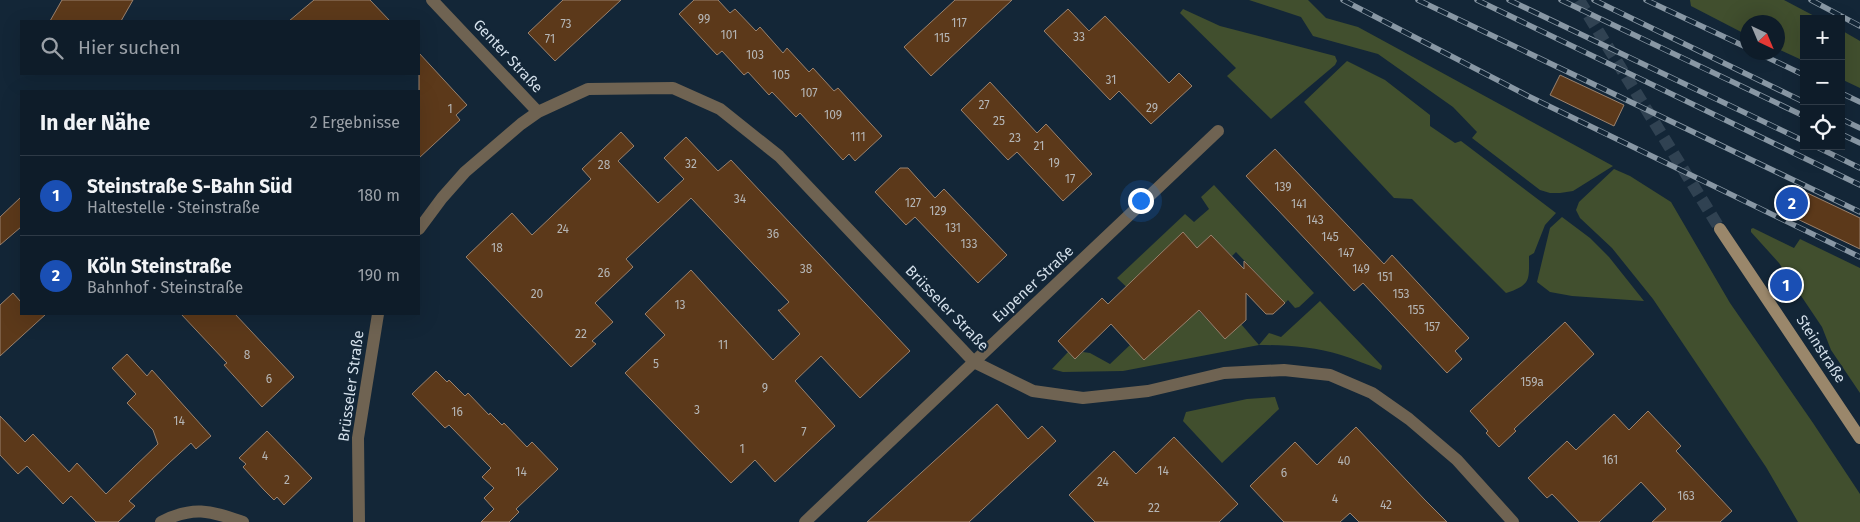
<!DOCTYPE html>
<html lang="de">
<head>
<meta charset="utf-8">
<style>
  :root { --surface:#0e1c29; --page:#172531; --text:#f1f3f6; --muted:#9ba1a8; --line:#2e3a46; --accent:#e6ad36 }
  body { margin:0; font-family:"Fira Sans",sans-serif; background:var(--page); color:var(--text) }
  .controls { position:absolute; right:15px; top:15px; display:grid; overflow:hidden; border-radius:0px; box-shadow:0 5px 20px #0002 }
  .controls button { width:45px; height:45px; display:grid; place-items:center; padding:0; border:0; border-bottom:1px solid var(--line); background:var(--surface); color:var(--text); font:25px sans-serif }
  .compass { position:absolute; left:1740px; top:15px; width:45px; height:45px; border-radius:50%; background:var(--surface); box-shadow:0 5px 20px #0002; rotate:136deg }
  .you { position:absolute; left:1140px; top:200px; width:18px; height:18px; margin:-12px; border:4px solid #fff; border-radius:50%; background:#1a73e8; box-shadow:0 0 0 8px #1a73e833 }
  .badge { display:grid; place-items:center; width:32px; height:32px; border-radius:50%; background:var(--accent); color:#fff; font-size:16px; font-weight:700 }
  .pin { position:absolute; translate:-50% -50%; border:2px solid #fff; box-shadow:0 1px 5px #0006 }
  .list { margin:0; padding:0; list-style:none }
  h2 { display:flex; justify-content:space-between; align-items:center; height:65px; margin:0; padding:0 20px; font-size:21px }
  h2 small { font-size:16px; font-weight:400; color:var(--muted) }
  .list li { display:grid; grid-template-columns:32px 1fr auto; gap:15px; align-items:center; box-sizing:border-box; height:80px; padding:0 20px; border-top:1px solid var(--line) }
  .list b { display:block; font-size:19px; white-space:nowrap }
  .list p { margin:0; font-size:16px; white-space:nowrap; color:var(--muted) }
  .list em { font-size:16px; font-style:normal; color:var(--muted) }
  .icon { flex:none; width:28px; height:28px; fill:none; stroke:currentColor; stroke-width:2; stroke-linecap:round; stroke-linejoin:round }
  .map { position:relative; flex:none; width:1860px; height:522px; overflow:hidden }
  .search { position:absolute; background:var(--surface); box-shadow:0 5px 20px #0002; left:20px; top:20px; width:400px; height:55px; display:flex; align-items:center; gap:12px; box-sizing:border-box; padding:0 18px; border-radius:0px; color:var(--muted); font-size:19px }
  .panel { position:absolute; background:var(--surface); box-shadow:0 5px 20px #0002; left:20px; top:90px; width:400px; height:225px; border-radius:0px }
  .map>svg:first-child { display:block }
  .green { fill:#414f2e }
  .building { fill:#5c391a; stroke:#9a826e }
  .lines { fill:none; stroke-linecap:round; stroke-linejoin:round }
  .secondary-tunnel { stroke:#304252; stroke-width:12; stroke-dasharray:12 6; stroke-linecap:butt }
  .street { stroke:#6f6352; stroke-width:12 }
  .secondary { stroke:#9a876b; stroke-width:12 }
  .rail-casing { stroke:#8897a4; stroke-width:5.5 }
  .rail { stroke:#132637; stroke-width:4; stroke-dasharray:11; stroke-linecap:butt }
  .labels { text-anchor:middle; dominant-baseline:central; stroke-width:4.5; stroke-linejoin:round; paint-order:stroke }
  .number-label { font-size:12px; fill:#b5b6b6 }
  .street-label { font-size:15px; fill:#d3dfea; stroke:#132637 }
</style>
</head>
<body>
<div class="map">
<svg width="1860" height="522" viewBox="0 0 1860 522">
  <rect width="100%" height="100%" fill="#132637"/>
  <path class="green" d="M1249 0H1308L1326 18 1358 27 1613 166 1573 191 1560 193H1550L1540 190 1472 138 1477 132 1453 107 1378 54 1313 36 1301 17Z
    M1690 0H1784L1820 19H1804V61L1778 49V22H1748L1747 35 1691 6Z
    M1183 9 1220 26 1335 56 1337 61 1335 65 1271 119 1227 76 1236 68 1180 13Z
    M1841 30 1860 41V88L1841 79Z
    M1347 61 1385 80 1430 115V126L1455 143 1461 141 1556 213 1545 225 1534 253 1529 256C1529 280 1531 285 1506 293L1412 199 1394 198 1304 102Z
    M1614 169 1630 176 1671 202 1730 303 1813 423 1860 494V522H1798L1766 467 1653 299 1612 248 1580 218 1576 210 1579 202Z
    M1214 185 1314 293 1299 307 1295 308 1288 300 1285 303 1236 252 1232 256 1211 235 1197 248 1182 233 1132 281 1135 295 1117 278 1185 214 1194 222 1209 209 1201 197Z
    M1562 217 1590 238 1609 257 1644 301 1572 296 1550 292 1537 282 1550 228Z
    M1753 228 1794 248 1800 239 1860 268V393L1831 350 1822 327 1779 263 1751 232V229Z
    M1320 301 1382 366 1381 370C1368 365 1354 359 1341 355 1315 347 1286 345 1259 345L1123 371 1063 372 1052 369 1068 352 1075 359 1083 352 1090 353 1110 364 1130 345 1198 310 1225 338 1241 324 1259 345 1269 333 1281 337Z
    M1275 397 1279 409 1222 463 1183 421 1186 412 1247 399Z"/>
  <path class="building" d="M62 0H133L121 21H50Z
    M314 0H370L390 21H289Z
    M563 0H621L555 61 528 33Z
    M694 0H718L730 13 735 9 756 31 760 27 783 53 787 48 809 72 813 68 834 91 838 88 882 136 855 161 849 154 843 160 800 113 796 117 772 92 769 95 748 72 744 75 722 51 717 55 679 14Z
    M955 0H1012L931 76 904 47Z
    M1068 9 1089 31 1105 16 1169 83 1179 73 1192 86 1151 124 1119 91 1110 100 1044 31Z
    M419 53 467 105 456 115 460 120 419 158Z
    M1560 75 1624 105 1614 126 1550 95Z
    M990 82 1037 133 1046 124 1092 174 1063 201 1017 152 1008 160 961 110Z
    M621 132 634 146 618 161 658 203 684 179 664 158 686 137 718 171 731 160 910 351 860 398 821 356 795 381 835 426 775 482 755 460 731 483 625 373 665 335 645 314 691 270 773 360 800 334 778 310H780L789 302 691 198 626 259 633 267 595 303 613 322 592 341 596 344 571 367 466 257 512 213 532 235 591 179 582 169Z
    M1275 149 1384 264 1392 255 1469 338 1455 351 1462 359 1447 373 1363 283 1354 291 1246 176Z
    M900 168H908L935 198 944 189 1007 255 978 283 915 217 906 225 875 192Z
    M1801 190 1860 218V249L1789 215Z
    M21 197V227L0 245V217Z
    M1183 232 1197 248 1211 235 1244 269V261L1285 303 1273 314H1266L1246 293V320L1225 339 1199 310 1144 360 1111 324 1075 359 1058 341 1102 298 1108 304Z
    M13 293 21 302V314H46L0 356V305Z
    M181 314H235L294 377 262 407 224 365 227 363Z
    M1565 322 1594 354 1514 429 1516 431 1499 447 1486 433 1488 431 1470 411Z
    M127 354 147 376 152 370 211 436 196 449 191 443 169 463 129 501 135 506 118 522H96L71 496 63 504 27 466 18 474 0 455V416L25 442 33 434 69 472 77 463 106 494 158 444 153 430 127 403 136 394 112 368Z
    M436 371 447 382 449 380 465 396 468 393 489 415 490 413 502 425 504 423 527 447 532 442 558 469 516 509 519 512 509 522H481L494 509 484 498 494 488 482 477 491 468 449 425 445 428 412 394Z
    M997 404 1028 439 1042 426 1056 441 969 522H867Z
    M1648 411 1681 446 1676 451 1732 511 1720 522H1652L1666 509 1641 482 1599 522H1579L1552 494 1547 498 1528 478 1567 441 1576 450 1614 414 1629 430Z
    M1356 427 1425 500 1447 522H1359L1350 513 1340 522H1284L1250 486 1295 442 1317 465Z
    M267 431 312 478 284 505 277 497 274 500 264 490 243 467 246 464 239 458Z
    M1174 437 1238 504 1219 522H1095L1069 495 1114 451 1136 474Z"/>
  <g class="lines">
    <path class="secondary-tunnel" d="M1579 0 1720 229"/>
    <path class="street" d="M432 0 538 112
      M419 229 442 198 465 172 521 124 538 112 588 89 673 88 720 109 779 156 974 362 1033 391 1083 398 1148 391 1224 373 1284 370 1330 375 1372 393 1409 419 1457 460 1513 522
      M161 522C194 505 210 511 243 522
      M359 522 358 438 378 314
      M805 522 1218 131"/>
    <path class="secondary" d="M1720 229 1860 438"/>
    <g class="rail-casing">
      <path id="rail" d="M1343 0 1528 96 1860 257
        M1418 0 1860 212
        M1477 0 1860 185
        M1509 0 1804 141
        M1561 0 1804 116
        M1594 0 1804 102
        M1646 0 1748 48
        M1811 0 1860 26
        M1756 52 1804 75
        M1841 93 1860 102
        M1841 119 1860 128
        M1841 134 1860 143
        M1815 146 1860 168"/>
    </g>
    <use href="#rail" class="rail"/>
  </g>
  <g class="labels">
    <g class="number-label">
      <text x="704" y="19">99</text>
      <text x="959" y="23">117</text>
      <text x="566" y="24">73</text>
      <text x="729" y="35">101</text>
      <text x="1079" y="37">33</text>
      <text x="942" y="38">115</text>
      <text x="550" y="39">71</text>
      <text x="755" y="55">103</text>
      <text x="781" y="75">105</text>
      <text x="1111" y="80">31</text>
      <text x="809" y="93">107</text>
      <text x="984" y="105">27</text>
      <text x="1152" y="108">29</text>
      <text x="450" y="109">1</text>
      <text x="833" y="115">109</text>
      <text x="999" y="121">25</text>
      <text x="858" y="137">111</text>
      <text x="1015" y="138">23</text>
      <text x="1039" y="146">21</text>
      <text x="1054" y="163">19</text>
      <text x="691" y="164">32</text>
      <text x="604" y="165">28</text>
      <text x="1070" y="179">17</text>
      <text x="1283" y="187">139</text>
      <text x="740" y="199">34</text>
      <text x="913" y="203">127</text>
      <text x="1299" y="204">141</text>
      <text x="938" y="211">129</text>
      <text x="1315" y="220">143</text>
      <text x="953" y="228">131</text>
      <text x="563" y="229">24</text>
      <text x="773" y="234">36</text>
      <text x="1330" y="237">145</text>
      <text x="969" y="244">133</text>
      <text x="497" y="248">18</text>
      <text x="1346" y="253">147</text>
      <text x="806" y="269">38</text>
      <text x="1361" y="269">149</text>
      <text x="604" y="273">26</text>
      <text x="1385" y="277">151</text>
      <text x="537" y="294">20</text>
      <text x="1401" y="294">153</text>
      <text x="680" y="305">13</text>
      <text x="1416" y="310">155</text>
      <text x="1432" y="327">157</text>
      <text x="581" y="334">22</text>
      <text x="723" y="345">11</text>
      <text x="247" y="355">8</text>
      <text x="656" y="364">5</text>
      <text x="269" y="379">6</text>
      <text x="1532" y="382">159a</text>
      <text x="765" y="388">9</text>
      <text x="697" y="410">3</text>
      <text x="457" y="412">16</text>
      <text x="179" y="421">14</text>
      <text x="804" y="432">7</text>
      <text x="742" y="449">1</text>
      <text x="265" y="456">4</text>
      <text x="1610" y="460">161</text>
      <text x="1344" y="461">40</text>
      <text x="1163" y="471">14</text>
      <text x="521" y="472">14</text>
      <text x="1284" y="473">6</text>
      <text x="287" y="480">2</text>
      <text x="1103" y="482">24</text>
      <text x="1686" y="496">163</text>
      <text x="1335" y="499">4</text>
      <text x="1386" y="505">42</text>
      <text x="1154" y="508">22</text>
    </g>
    <g class="street-label">
      <text transform="translate(508 56) rotate(47)">Genter Straße</text>
      <text transform="translate(1033 284) rotate(-43)">Eupener Straße</text>
      <text transform="translate(947 308) rotate(46)">Brüsseler Straße</text>
      <text transform="translate(1821 349) rotate(57)">Steinstraße</text>
      <text transform="translate(351 386) rotate(-82)">Brüsseler Straße</text>
    </g>
  </g>
</svg>
<div class="controls">
<button>+</button>
<button>−</button>
<button><svg class="icon" aria-label="locate" viewBox="0 0 24 24"><circle cx="12" cy="12" r="6"/><path d="M12 2v4M12 18v4M2 12h4M18 12h4"/></svg></button>
</div>
<svg class="compass" viewBox="-18 -18 36 36"><path d="M0-13l5 13h-10z" fill="#e53935"/><path d="M0 13l5-13h-10z" fill="#9ba1a8"/></svg>
<div class="you"></div>
<div class="pin badge" style="left:1786px;top:285px;background:#1a4fb4">1</div>
<div class="pin badge" style="left:1792px;top:203px;background:#1a4fb4">2</div>
<div class="search"><svg class="icon" aria-label="search" viewBox="0 0 24 24"><circle cx="10" cy="10" r="6"/><path d="M15 15l6 6"/></svg>Hier suchen</div>
<section class="panel">
<h2>In der Nähe<small>2 Ergebnisse</small></h2>
<ul class="list">
<li><span class="badge" style="background:#1a4fb4">1</span><div><b>Steinstraße S-Bahn Süd</b><p>Haltestelle · Steinstraße</p></div><em>180 m</em></li>
<li><span class="badge" style="background:#1a4fb4">2</span><div><b>Köln Steinstraße</b><p>Bahnhof · Steinstraße</p></div><em>190 m</em></li>
</ul>
</section>
</div>
</body>
</html>
